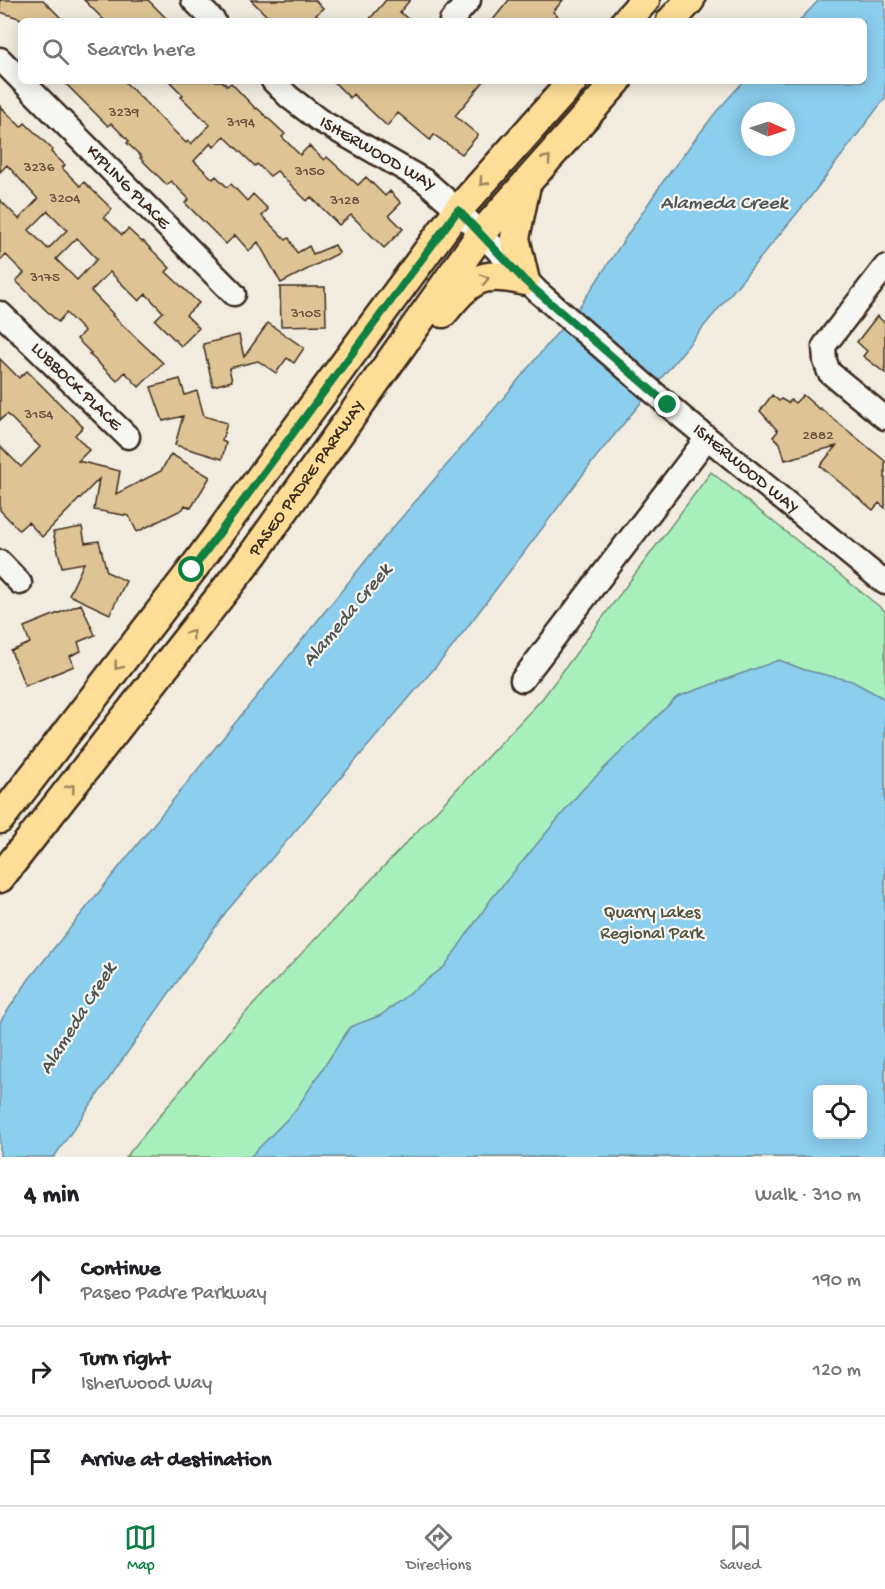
<!DOCTYPE html>
<html lang="en">
<head>
<meta charset="utf-8">
<style>
  :root { --surface:#fff; --page:#f2f2f2; --text:#202124; --muted:#757577; --line:#e0e0e0; --accent:#0b8043 }
  body { margin:0; font-family:"Gochi Hand",sans-serif; background:var(--page); color:var(--text) }
  .controls { position:absolute; right:18px; bottom:18px; display:grid; overflow:hidden; border-radius:9px; box-shadow:0 3px 15px #0003 }
  .controls button { width:54px; height:54px; display:grid; place-items:center; padding:0; border:0; border-bottom:2px solid var(--line); background:var(--surface); color:var(--text); font:30px sans-serif }
  .compass { position:absolute; left:741px; top:102px; width:54px; height:54px; border-radius:50%; background:var(--surface); box-shadow:0 3px 15px #0003; rotate:93deg }
  .stop { position:absolute; width:18px; height:18px; margin:-14px; border:4px solid #0b8043; border-radius:50%; background:#fff }
  .stop.end { background:#0b8043; border-color:#fff; box-shadow:0 2px 6px #0008 }
  .list { margin:0; padding:0; list-style:none }
  h2 { display:flex; justify-content:space-between; align-items:center; height:78px; margin:0; padding:0 24px; font-size:26px }
  h2 small { font-size:20px; font-weight:400; color:var(--muted) }
  .list li { display:grid; grid-template-columns:39px 1fr auto; gap:18px; align-items:center; box-sizing:border-box; height:90px; padding:0 24px; border-top:2px solid var(--line) }
  .list b { display:block; font-size:22px; white-space:nowrap }
  .list p { margin:0; font-size:20px; white-space:nowrap; color:var(--muted) }
  .list em { font-size:20px; font-style:normal; color:var(--muted) }
  .icon { flex:none; width:33px; height:33px; fill:none; stroke:currentColor; stroke-width:2; stroke-linecap:round; stroke-linejoin:round }
  .map { position:relative; flex:none; width:885px; height:1157px; overflow:hidden }
  .search { position:absolute; background:var(--surface); box-shadow:0 3px 15px #0003; left:18px; right:18px; top:18px; height:66px; display:flex; align-items:center; gap:15px; box-sizing:border-box; padding:0 21px; border-radius:9px; color:var(--muted); font-size:22px }
  .sheet { height:348px; background:var(--surface) }
  nav { display:flex; justify-content:space-around; align-items:center; box-sizing:border-box; height:84px; border-top:2px solid var(--line); background:var(--surface); font-size:16px; color:var(--muted) }
  nav a { display:grid; justify-items:center; gap:3px }
  nav .on { color:var(--accent) }
  .map>svg:first-child { display:block }
  .green { fill:#a7f0be; stroke:#718d6e; stroke-width:1.5; fill-rule:evenodd }
  .water { fill:#8cceee; stroke:#6c8c9b; stroke-width:1.5; fill-rule:evenodd }
  .building { fill:#dec494; stroke:#3b2a1e; stroke-width:1.5; fill-rule:evenodd }
  .lines { fill:none; stroke-linecap:round; stroke-linejoin:round }
  .minor-casing { stroke:#3b2a1e; stroke-width:27 }
  .major-casing { stroke:#3b2a1e; stroke-width:33 }
  .minor { stroke:#f6f6f2; stroke-width:22 }
  .major { stroke:#fedd96; stroke-width:28 }
  .oneway { stroke:#9c845a }
  .route { stroke:#0b8043; stroke-width:8 }
  .labels { text-anchor:middle; dominant-baseline:central; stroke-width:4.5; stroke-linejoin:round; paint-order:stroke }
  .number-label { font-size:15px; fill:#64503c }
  .street-label { font-size:18px; fill:#3b2a1e; stroke:#f6f6f2 }
  .park-label { font-size:18px; fill:#51523e; stroke:#f6f6f2 }
  .water-label { font-size:20px; font-style:italic; fill:#4f5352; stroke:#f6f6f2 }
</style>
</head>
<body>
<div class="map">
<svg width="885" height="1157" viewBox="0 0 885 1157">
  <rect width="100%" height="100%" fill="#f1ecdf"/>
  <filter id="ink" filterUnits="userSpaceOnUse"><feTurbulence type="fractalNoise" baseFrequency=".0167" numOctaves="2"/><feDisplacementMap in="SourceGraphic" scale="12" xChannelSelector="R" yChannelSelector="G"/><feConvolveMatrix kernelMatrix="1 2 1 2 8 2 1 2 1" color-interpolation-filters="sRGB"/></filter>
  <g filter="url(#ink)">
    <path class="green" d="M711 472 885 611V1157H126L234 1025 542 699ZM818 1090H862V1134H818Z"/>
    <path class="water" d="M819 0H885V98L808 200 597 456 450 650 226 912 54 1157H0V1022L29 979 384 538 480 426 582 303 662 183 716 112 744 81H864V21H799ZM750 111H786V147H750Z
      M779 660 805 670 852 681 885 699V1157H250L295 1111 350 1027 381 1015 445 966 492 898 582 790 677 697ZM818 1090H862V1134H818Z"/>
    <path class="building" d="M0 0H43L64 21H28L0 12Z
      M84 0H148L169 21H105Z
      M251 0H315L323 8 316 15 323 21H272Z
      M386 0H410L400 12 410 21H368Z
      M509 0H563L553 12 563 21H492Z
      M63 81H124L186 143 188 141 191 144 210 125 181 97 183 95 169 81H222L227 86 231 83 256 109 257 108 285 134 282 137 300 155 309 146 324 160 327 157 358 185 366 177 385 196 390 191 401 203 389 215 403 229 384 248 351 215 339 225 311 197 307 201 277 171 270 176 257 164 255 166 224 136 214 147 211 143 194 161 213 179 216 176 227 187 231 184 247 201 253 194 268 209 262 216 286 240 289 238 297 253 309 246 313 254 335 245 339 253 281 283 258 242 249 251 235 235 226 244 185 203 189 199 171 181 167 185 140 158 142 157 127 143 129 141 111 123 108 126Z
      M333 81H484L455 116 478 135 462 154 434 135 430 140 398 113 387 126 353 94 350 98Z
      M0 106 21 127 25 123 53 150 51 152 65 165 62 168 80 186 84 182 112 209 104 217 122 235 128 229 142 242 143 241 170 268 166 272 199 303 186 315 199 328 181 346 155 320 163 312 146 294 139 301 110 272 91 291 113 314 112 315 163 363 139 387 125 372 117 381 89 354 91 353 77 339 84 331 66 313 58 322 16 281 24 273 6 255 0 261V200L19 219 38 199 7 165 0 172ZM48 211 67 230 48 249 29 230ZM77 238 97 259 77 280 56 259Z
      M280 287H325L326 325 281 326Z
      M877 316 885 323V373L863 356 867 351 857 342Z
      M268 323 304 348 294 363 287 358 276 373 258 361 229 368 232 381 213 386 203 344 239 335 244 357Z
      M0 359 19 378 27 371 83 427 75 435 89 450 78 461 120 471 116 494 161 471 171 454 210 477 191 508 185 505 183 509 137 532 129 516 94 510 99 479 42 537 28 522 19 530 0 510V446L21 467 40 447 7 414 0 420Z
      M180 379 185 395 197 391 204 416 227 423 222 441 226 443 222 459 175 445 183 416 163 421 151 387Z
      M772 395 779 401 781 399 788 403 791 400 795 403 803 395 819 409 820 408 885 461V508L879 503 873 510 820 466 836 446 785 460 780 443 773 437 778 431 760 411Z
      M82 527 85 543 99 541 107 572 126 581 110 614 69 595 84 563 62 567 53 532Z
      M81 604 95 635 78 642 81 651 70 656 74 666 25 686 11 651 30 643 24 627Z"/>
    <g class="lines">
      <g class="minor-casing">
        <g id="minor">
          <path d="M193 0 214 21"/>
          <path d="M451 21 469 0"/>
          <path d="M0 59 21 80"/>
          <path id="s1" d="M22 81 234 294"/>
          <path id="s2" d="M273 81 289 97 319 120 425 181 458 210 537 291 683 418 885 583"/>
          <path d="M885 267 824 346 825 361 829 372 885 418"/>
          <path id="s3" d="M0 313 128 437"/>
          <path d="M0 562 20 583"/>
          <path d="M522 680 707 438"/>
        </g>
      </g>
      <g class="major-casing">
        <g id="major">
          <path d="M626 21 645 0"/>
          <path d="M671 21 690 0"/>
          <path d="M443 313C471 279 480 270 525 281L515 238 526 185"/>
          <path d="M0 819 192 570 458 210 573 81"/>
          <path id="s4" d="M0 878 254 553 481 234 617 81"/>
        </g>
      </g>
      <use href="#minor" class="minor"/>
      <use href="#major" class="major"/>
    </g>
    <defs><path id="oneway-chevron" d="M-2-3.5L2.5 0L-2 3.5" fill="none" stroke-width="1.6" stroke-linecap="round" stroke-linejoin="round" transform="scale(1.5)"/></defs>
    <g class="oneway">
      <use href="#oneway-chevron" transform="translate(547 159) rotate(-48)"/>
      <use href="#oneway-chevron" transform="translate(483 182) rotate(132)"/>
      <use href="#oneway-chevron" transform="translate(485 279) rotate(-15)"/>
      <use href="#oneway-chevron" transform="translate(191 634) rotate(-52)"/>
      <use href="#oneway-chevron" transform="translate(118 666) rotate(128)"/>
      <use href="#oneway-chevron" transform="translate(71 788) rotate(-52)"/>
    </g>
  </g>
  <g class="lines" filter="url(#ink)">
    <path class="route" d="M192 570 458 210 525 281 668 405"/>
  </g>
  <g class="labels">
    <g class="number-label">
      <text x="124" y="113">3239</text>
      <text x="241" y="123">3194</text>
      <text x="39" y="168">3236</text>
      <text x="310" y="172">3150</text>
      <text x="65" y="199">3204</text>
      <text x="345" y="201">3128</text>
      <text x="45" y="278">3175</text>
      <text x="306" y="314">3105</text>
      <text x="39" y="415">3154</text>
      <text x="818" y="436">2882</text>
    </g>
    <g class="street-label">
      <text stroke="none"><textPath href="#s2" startOffset="128">ISHERWOOD WAY</textPath></text>
      <text stroke="none"><textPath href="#s1" startOffset="150">KIPLING PLACE</textPath></text>
      <text stroke="none"><textPath href="#s3" startOffset="106">LUBBOCK PLACE</textPath></text>
      <text stroke="none"><textPath href="#s2" startOffset="614">ISHERWOOD WAY</textPath></text>
      <text stroke="none"><textPath href="#s4" startOffset="504">PASEO PADRE PARKWAY</textPath></text>
    </g>
    <g class="park-label">
      <text x="652" y="913">Quarry Lakes<tspan x="652" dy="21">Regional Park</tspan></text>
    </g>
    <g class="water-label">
      <text x="724" y="204">Alameda Creek</text>
      <text transform="translate(348 616) rotate(-50)">Alameda Creek</text>
      <text transform="translate(79 1019) rotate(-58)">Alameda Creek</text>
    </g>
  </g>
</svg>
<div class="controls">
<button><svg class="icon" aria-label="locate" viewBox="0 0 24 24"><circle cx="12" cy="12" r="6"/><path d="M12 2v4M12 18v4M2 12h4M18 12h4"/></svg></button>
</div>
<svg class="compass" viewBox="-18 -18 36 36"><path d="M0-13l5 13h-10z" fill="#e53935"/><path d="M0 13l5-13h-10z" fill="#757577"/></svg>
<div class="stop" style="left:192px;top:570px"></div>
<div class="stop end" style="left:668px;top:405px"></div>
<div class="search"><svg class="icon" aria-label="search" viewBox="0 0 24 24"><circle cx="10" cy="10" r="6"/><path d="M15 15l6 6"/></svg>Search here</div>
</div>
<section class="sheet">
<h2>4 min<small>Walk · 310 m</small></h2>
<ul class="list">
<li><svg class="icon" aria-label="ahead" viewBox="0 0 24 24"><path d="M12 20V5M6 11l6-6 6 6"/></svg><div><b>Continue</b><p>Paseo Padre Parkway</p></div><em>190 m</em></li>
<li><svg class="icon" aria-label="right" viewBox="0 0 24 24"><path d="M7 20v-9h11M14 6l5 5-5 5"/></svg><div><b>Turn right</b><p>Isherwood Way</p></div><em>120 m</em></li>
<li><svg class="icon" aria-label="arrive" viewBox="0 0 24 24"><path d="M6 21V4h12l-3 4 3 4H6"/></svg><div><b>Arrive at destination</b></div></li>
</ul>
</section>
<nav>
<a class="on"><svg class="icon" aria-label="map" viewBox="0 0 24 24"><path d="M3 6l6-2 6 2 6-2v14l-6 2-6-2-6 2zM9 4v14M15 6v14"/></svg>Map</a>
<a><svg class="icon" aria-label="directions" viewBox="0 0 24 24"><path d="M12 3l9 9-9 9-9-9zM9 14v-3h6M13 9l2 2-2 2"/></svg>Directions</a>
<a><svg class="icon" aria-label="saved" viewBox="0 0 24 24"><path d="M7 4h10v16l-5-4-5 4z"/></svg>Saved</a>
</nav>
</body>
</html>
